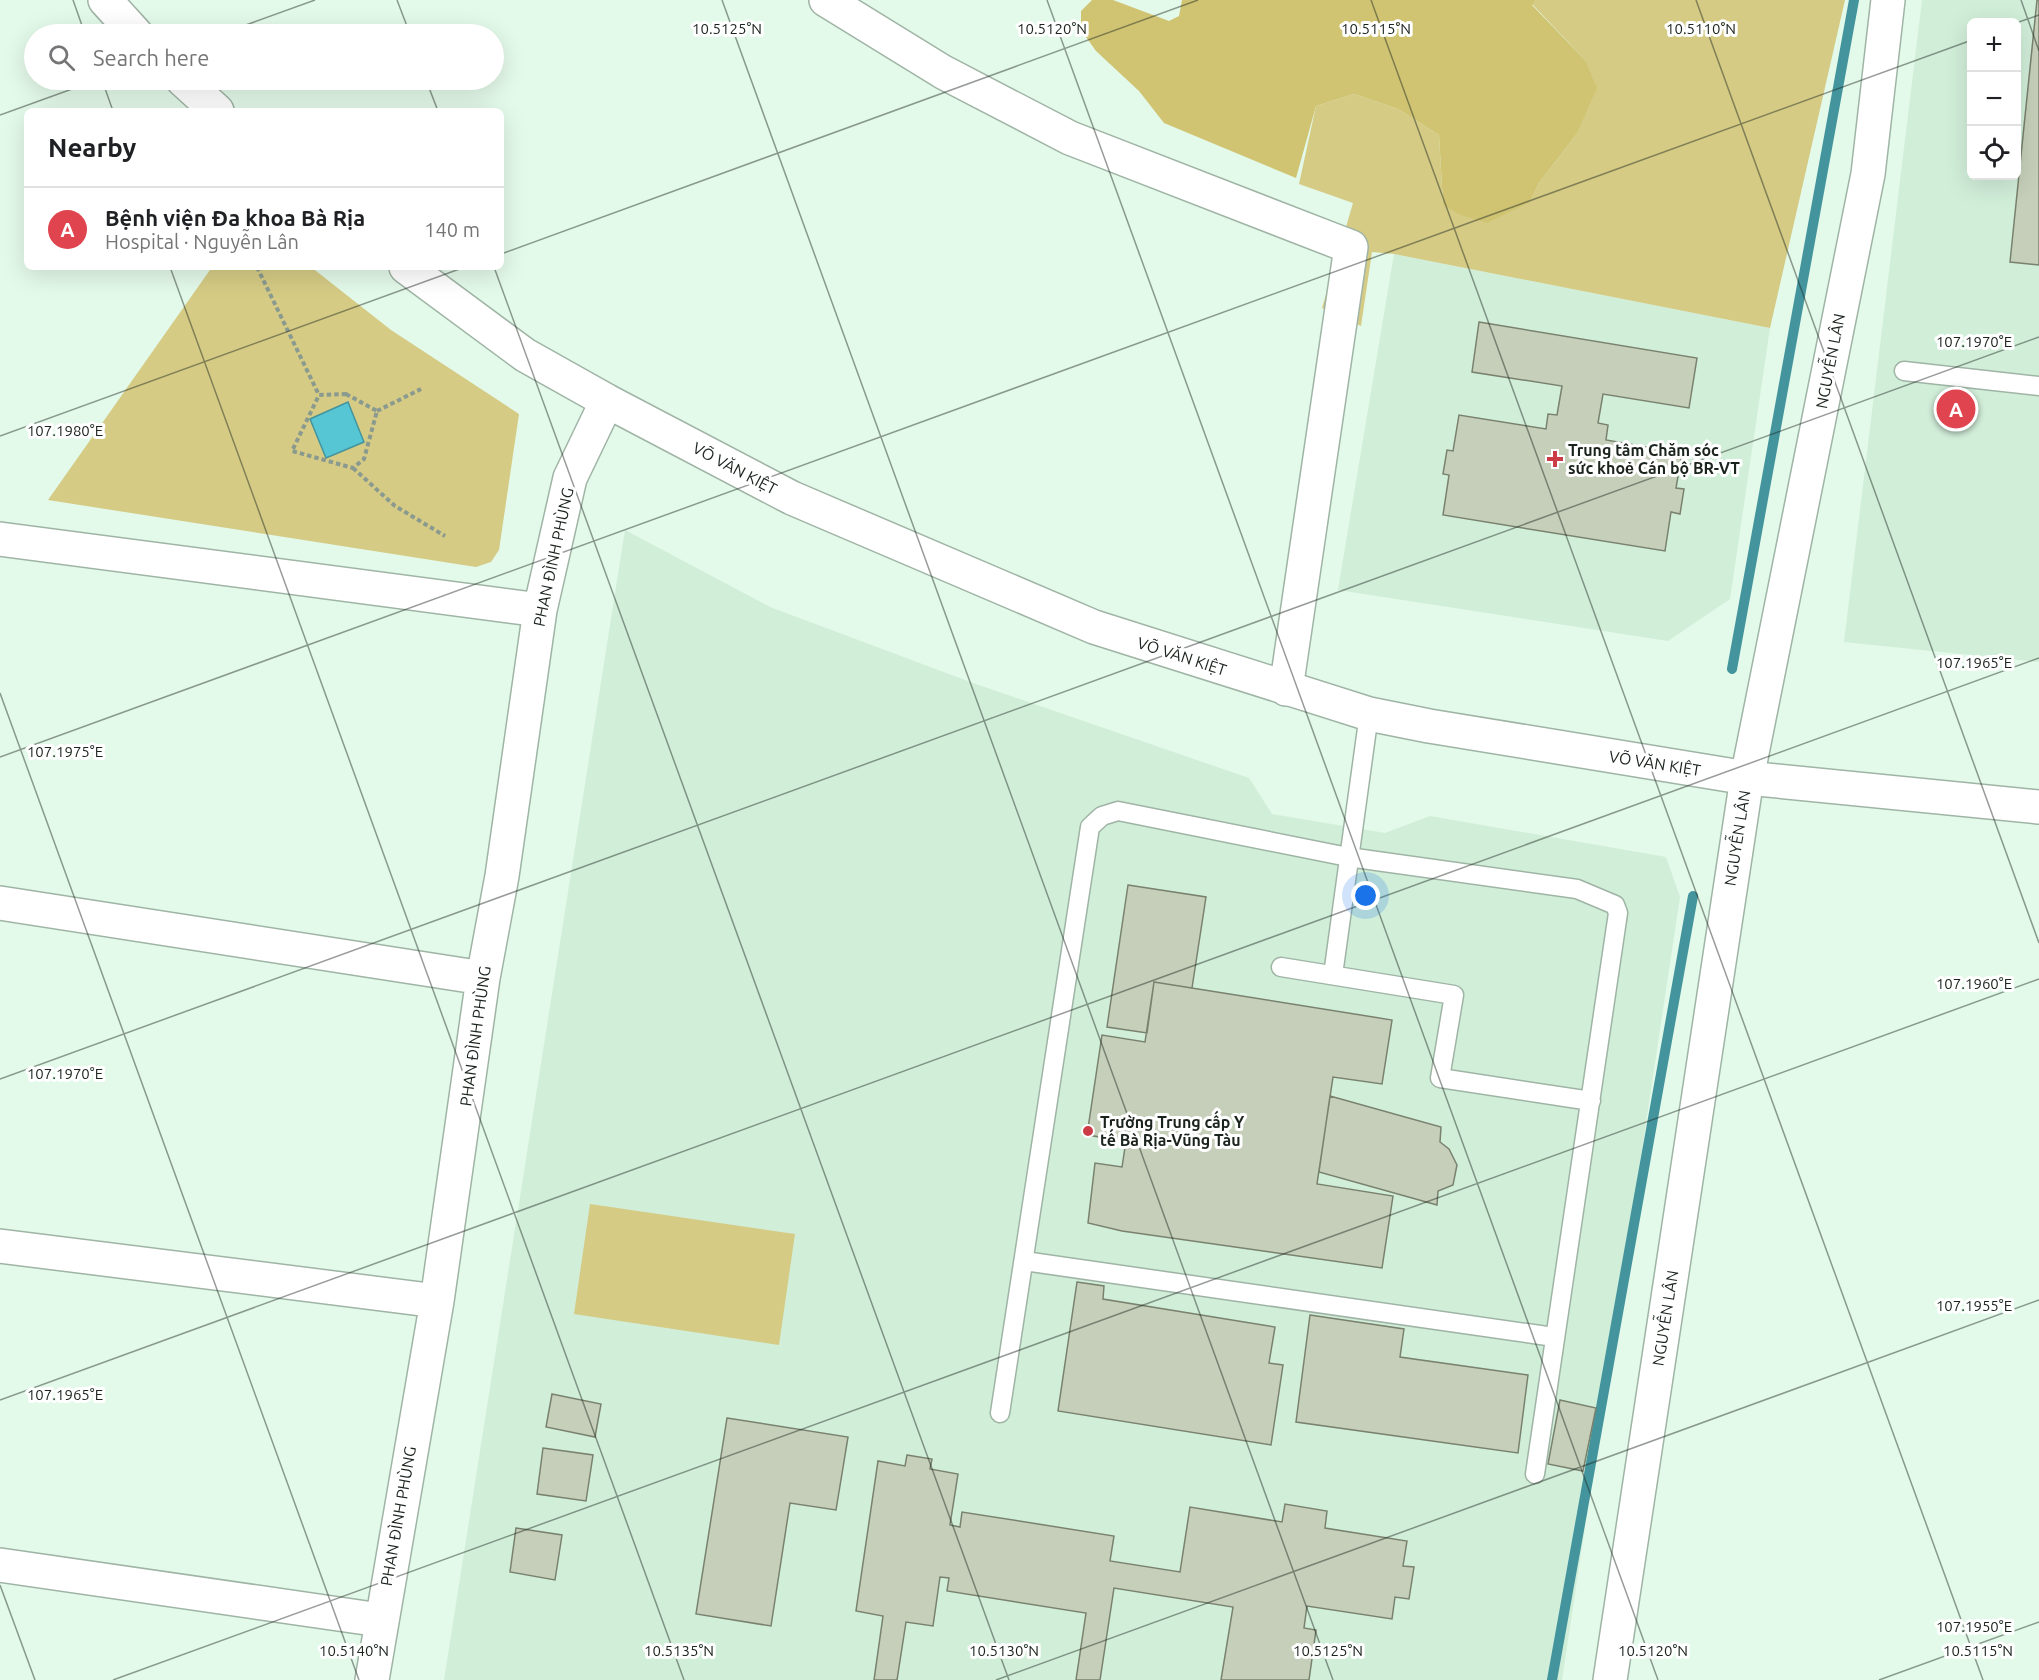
<!DOCTYPE html>
<html lang="en">
<head>
<meta charset="utf-8">
<style>
  :root { --surface:#fff; --page:#f2f2f2; --text:#202124; --muted:#757577; --line:#e0e0e0; --accent:#cc3c46 }
  body { margin:0; font-family:Ubuntu,sans-serif; background:var(--page); color:var(--text) }
  .controls { position:absolute; right:18px; top:18px; display:grid; overflow:hidden; border-radius:9px; box-shadow:0 6px 24px #0002 }
  .controls button { width:54px; height:54px; display:grid; place-items:center; padding:0; border:0; border-bottom:2px solid var(--line); background:var(--surface); color:var(--text); font:30px sans-serif }
  .you { position:absolute; left:1366px; top:896px; width:21px; height:21px; margin:-15px; border:4px solid #fff; border-radius:50%; background:#1a73e8; box-shadow:0 0 0 9px #1a73e833 }
  .badge { display:grid; place-items:center; width:39px; height:39px; border-radius:50%; background:var(--accent); color:#fff; font-size:20px; font-weight:700 }
  .pin { position:absolute; translate:-50% -50%; border:3px solid #fff; box-shadow:0 2px 6px #0006 }
  .list { margin:0; padding:0; list-style:none }
  h2 { display:flex; justify-content:space-between; align-items:center; height:78px; margin:0; padding:0 24px; font-size:26px }
  h2 small { font-size:20px; font-weight:400; color:var(--muted) }
  .list li { display:grid; grid-template-columns:39px 1fr auto; gap:18px; align-items:center; box-sizing:border-box; height:84px; padding:0 24px; border-top:2px solid var(--line) }
  .list b { display:block; font-size:22px; white-space:nowrap }
  .list p { margin:0; font-size:20px; white-space:nowrap; color:var(--muted) }
  .list em { font-size:20px; font-style:normal; color:var(--muted) }
  .icon { flex:none; width:33px; height:33px; fill:none; stroke:currentColor; stroke-width:2; stroke-linecap:round; stroke-linejoin:round }
  .map { position:relative; flex:none; width:2039px; height:1680px; overflow:hidden }
  .search { position:absolute; background:var(--surface); box-shadow:0 6px 24px #0002; left:24px; top:24px; width:480px; height:66px; display:flex; align-items:center; gap:15px; box-sizing:border-box; padding:0 21px; border-radius:33px; color:var(--muted); font-size:22px }
  .panel { position:absolute; background:var(--surface); box-shadow:0 6px 24px #0002; left:24px; top:108px; width:480px; height:162px; border-radius:9px }
  .map>svg:first-child { display:block }
  .built { fill:#d1eed9; fill-rule:evenodd }
  .green { fill:#d5cb85 }
  .forest { fill:#d0c473 }
  .water { fill:#56c5d4; stroke:#44949d; stroke-width:1.5 }
  .lines { fill:none; stroke-linecap:round; stroke-linejoin:round }
  .stream { stroke:#44949d; stroke-width:10 }
  .building { fill:#c5cfb9; stroke:#79826e; stroke-width:1.5 }
  .lane-casing { stroke:#9fb4a5; stroke-width:21 }
  .street-casing { stroke:#9fb4a5; stroke-width:36 }
  .secondary-casing { stroke:#9fb4a5; stroke-width:36 }
  .path { stroke:#8a9a8f; stroke-width:4; stroke-dasharray:4.5 3; stroke-linecap:butt }
  .lane { stroke:#fff; stroke-width:18 }
  .street { stroke:#fff; stroke-width:33 }
  .secondary { stroke:#fff; stroke-width:33 }
  .ticks { fill:none; stroke:#1b231d; stroke-width:1.5; stroke-opacity:0.45 }
  .poi-dot { fill:#cc3c46; stroke:#fff; stroke-width:2 }
  .labels { text-anchor:middle; dominant-baseline:central; stroke-width:6; stroke-linejoin:round; paint-order:stroke }
  .street-label { font-size:16px; fill:#1b231d; stroke:#fff }
  .poi-label { font-size:16px; font-weight:bold; fill:#1b231d; stroke:#fff; text-anchor:start }
  .ticks-label { font-size:15px; text-anchor:middle; fill:#1b231d; stroke:#fff; stroke-width:6; stroke-linejoin:round; paint-order:stroke }
</style>
</head>
<body>
<div class="map">
<svg width="2039" height="1680" viewBox="0 0 2039 1680">
  <rect width="100%" height="100%" fill="#e3f9e9"/>
  <path class="built" d="M1922 0H2039V662L1844 642ZM1972 22H2016V176H1972Z
    M1394 254 1770 328 1730 599 1668 641 1338 590Z
    M625 530 770 607 973 683 1249 778 1272 814 1385 833 1430 816 1666 857 1680 897 1562 1680H444Z"/>
  <path class="green" d="M1536 0H1845L1770 328 1394 254 1372 252 1361 326 1322 308 1353 203 1299 184 1316 106 1354 94 1398 109 1439 135 1443 204 1530 202 1539 183 1576 135 1585 60 1532 4Z
    M212 267H311L391 330 519 414 499 550 491 562 476 567 48 500Z
    M590 1204 795 1234 779 1345 574 1314Z"/>
  <path class="forest" d="M1092 0H1113L1169 21 1179 16 1182 0H1536L1532 5 1585 60 1597 88 1576 135 1539 183 1530 202 1487 223 1458 214 1443 204 1439 135 1398 109 1354 94 1316 106 1296 178 1164 123 1139 91 1096 51 1081 30V11Z"/>
  <path class="water" d="M348 402 364 442 326 458 310 419Z"/>
  <g class="lines">
    <path class="stream" d="M1732 669 1854 0
      M1552 1680 1693 896"/>
  </g>
  <path class="building" d="M2037 0H2039V265L2010 262Z
    M1479 322 1697 358 1689 408 1603 394 1598 423 1608 425 1606 440 1682 453 1676 488 1684 489 1680 514 1671 512 1665 551 1443 515 1449 475 1443 474 1447 450 1453 451 1459 415 1546 429 1548 414 1557 415 1562 386 1472 372Z
    M1128 885 1206 897 1192 988 1154 982 1147 1033 1107 1027Z
    M1154 982 1392 1020 1382 1084 1333 1077 1317 1184 1393 1196 1382 1268 1122 1231 1088 1223 1095 1163 1122 1167 1126 1141 1087 1135 1102 1035 1145 1042Z
    M1330 1096 1441 1127 1440 1142 1449 1149 1457 1165 1453 1185 1438 1191 1437 1205 1319 1172Z
    M1077 1282 1104 1286 1103 1299 1275 1327 1269 1363 1283 1365 1271 1445 1058 1411Z
    M1310 1315 1404 1329 1400 1357 1528 1375 1518 1453 1296 1422Z
    M552 1394 601 1404 595 1437 546 1427Z
    M1560 1400 1596 1408 1583 1471 1548 1464Z
    M727 1418 848 1437 836 1510 790 1503 771 1626 696 1614Z
    M543 1448 593 1455 586 1501 537 1494Z
    M907 1455 932 1459 930 1469 958 1474 950 1525 960 1527 962 1512 1114 1536 1110 1561 1180 1572 1190 1507 1282 1522 1285 1504 1327 1511 1325 1528 1407 1541 1403 1566 1414 1567 1409 1599 1395 1597 1392 1619 1307 1606 1304 1628 1316 1630 1309 1680H1221L1233 1607 1114 1588 1100 1680H1076L1086 1613 947 1591 949 1578 940 1577 933 1626 906 1622 897 1680H874L883 1616 856 1611 878 1461 905 1466Z
    M516 1528 562 1535 555 1580 510 1572Z"/>
  <g class="lines">
    <g class="lane-casing">
      <path id="lane" d="M1904 371 2039 386
        M1281 967 1454 995 1440 1078 1591 1101
        M1333 975 1369 714
        M1024 1261 1554 1337
        M1000 1413 1090 827 1102 816 1118 811 1348 857 1577 889 1615 905 1618 913 1535 1474"/>
    </g>
    <g class="street-casing">
      <path id="street" d="M826 0 943 72 1070 138 1351 247 1286 689
        M0 539 540 610
        M0 903 483 978
        M0 1246 437 1301
        M0 1565 380 1620
        M372 1680 437 1301 483 978 502 876 540 610 570 478 607 401"/>
    </g>
    <g class="secondary-casing">
      <path id="secondary" d="M105 0 136 34
        M183 80 217 111
        M406 267 525 355 607 401 792 498 1094 627 1369 714 1429 726 1747 778 2039 807
        M1610 1680 1747 778 1868 174 1888 0"/>
    </g>
    <path class="path" d="M257 267 319 395
      M346 394 377 411 364 459 353 468 292 451 319 395Z
      M377 411 421 389
      M353 468 395 506 445 536"/>
    <use href="#lane" class="lane"/>
    <use href="#street" class="street"/>
    <use href="#secondary" class="secondary"/>
  </g>
  <path class="ticks" d="M73 0 85 34M397 0 410 34M722 0 1333 1680M1047 0 1658 1680M1371 0 1983 1680M1696 0 2039 943M2021 0 2039 51M2016 23 2039 15M221 34 315 0M102 80 113 111M426 80 438 111M0 115 97 80M501 254 1198 0M170 267 684 1680M494 267 1009 1680M0 436 465 267M0 693 359 1680M0 757 1972 40M0 1079 2039 337M0 1400 2039 658M0 1585 35 1680M113 1680 2039 979M996 1680 2039 1300M1879 1680 2039 1622"/>
  <g class="poi-dot">
    <path d="M1552 450h6v6h6v6h-6v6h-6v-6h-6v-6h6z"/>
    <circle cx="1088" cy="1131" r="6"/>
  </g>
  <g class="labels">
    <g class="street-label">
      <text transform="translate(1830 361) rotate(-79)">NGUYỄN LÂN</text>
      <text transform="translate(735 468) rotate(28)">VÕ VĂN KIỆT</text>
      <text transform="translate(553 557) rotate(-78)">PHAN ĐÌNH PHÙNG</text>
      <text transform="translate(1182 656) rotate(18)">VÕ VĂN KIỆT</text>
      <text transform="translate(1655 763) rotate(9)">VÕ VĂN KIỆT</text>
      <text transform="translate(1737 838) rotate(-81)">NGUYỄN LÂN</text>
      <text transform="translate(475 1036) rotate(-82)">PHAN ĐÌNH PHÙNG</text>
      <text transform="translate(1665 1318) rotate(-81)">NGUYỄN LÂN</text>
      <text transform="translate(398 1516) rotate(-80)">PHAN ĐÌNH PHÙNG</text>
    </g>
    <g class="poi-label">
      <text x="1568" y="450">Trung tâm Chăm sóc<tspan x="1568" dy="18">sức khoẻ Cán bộ BR-VT</tspan></text>
      <text x="1100" y="1122">Trường Trung cấp Y<tspan x="1100" dy="18">tế Bà Rịa-Vũng Tàu</tspan></text>
    </g>
  </g>
  <g class="ticks-label">
    <text x="727" y="34">10.5125°N</text>
    <text x="1052" y="34">10.5120°N</text>
    <text x="1376" y="34">10.5115°N</text>
    <text x="1701" y="34">10.5110°N</text>
    <text x="1974" y="347">107.1970°E</text>
    <text x="65" y="436">107.1980°E</text>
    <text x="1974" y="668">107.1965°E</text>
    <text x="65" y="757">107.1975°E</text>
    <text x="1974" y="989">107.1960°E</text>
    <text x="65" y="1079">107.1970°E</text>
    <text x="1974" y="1311">107.1955°E</text>
    <text x="65" y="1400">107.1965°E</text>
    <text x="1974" y="1632">107.1950°E</text>
    <text x="354" y="1656">10.5140°N</text>
    <text x="679" y="1656">10.5135°N</text>
    <text x="1004" y="1656">10.5130°N</text>
    <text x="1328" y="1656">10.5125°N</text>
    <text x="1653" y="1656">10.5120°N</text>
    <text x="1978" y="1656">10.5115°N</text>
  </g>
</svg>
<div class="controls">
<button>+</button>
<button>−</button>
<button><svg class="icon" aria-label="locate" viewBox="0 0 24 24"><circle cx="12" cy="12" r="6"/><path d="M12 2v4M12 18v4M2 12h4M18 12h4"/></svg></button>
</div>
<div class="you"></div>
<div class="pin badge" style="left:1956px;top:409px;background:#e0444e">A</div>
<div class="search"><svg class="icon" aria-label="search" viewBox="0 0 24 24"><circle cx="10" cy="10" r="6"/><path d="M15 15l6 6"/></svg>Search here</div>
<section class="panel">
<h2>Nearby<small></small></h2>
<ul class="list">
<li><span class="badge" style="background:#e0444e">A</span><div><b>Bệnh viện Đa khoa Bà Rịa</b><p>Hospital · Nguyễn Lân</p></div><em>140 m</em></li>
</ul>
</section>
</div>
</body>
</html>
